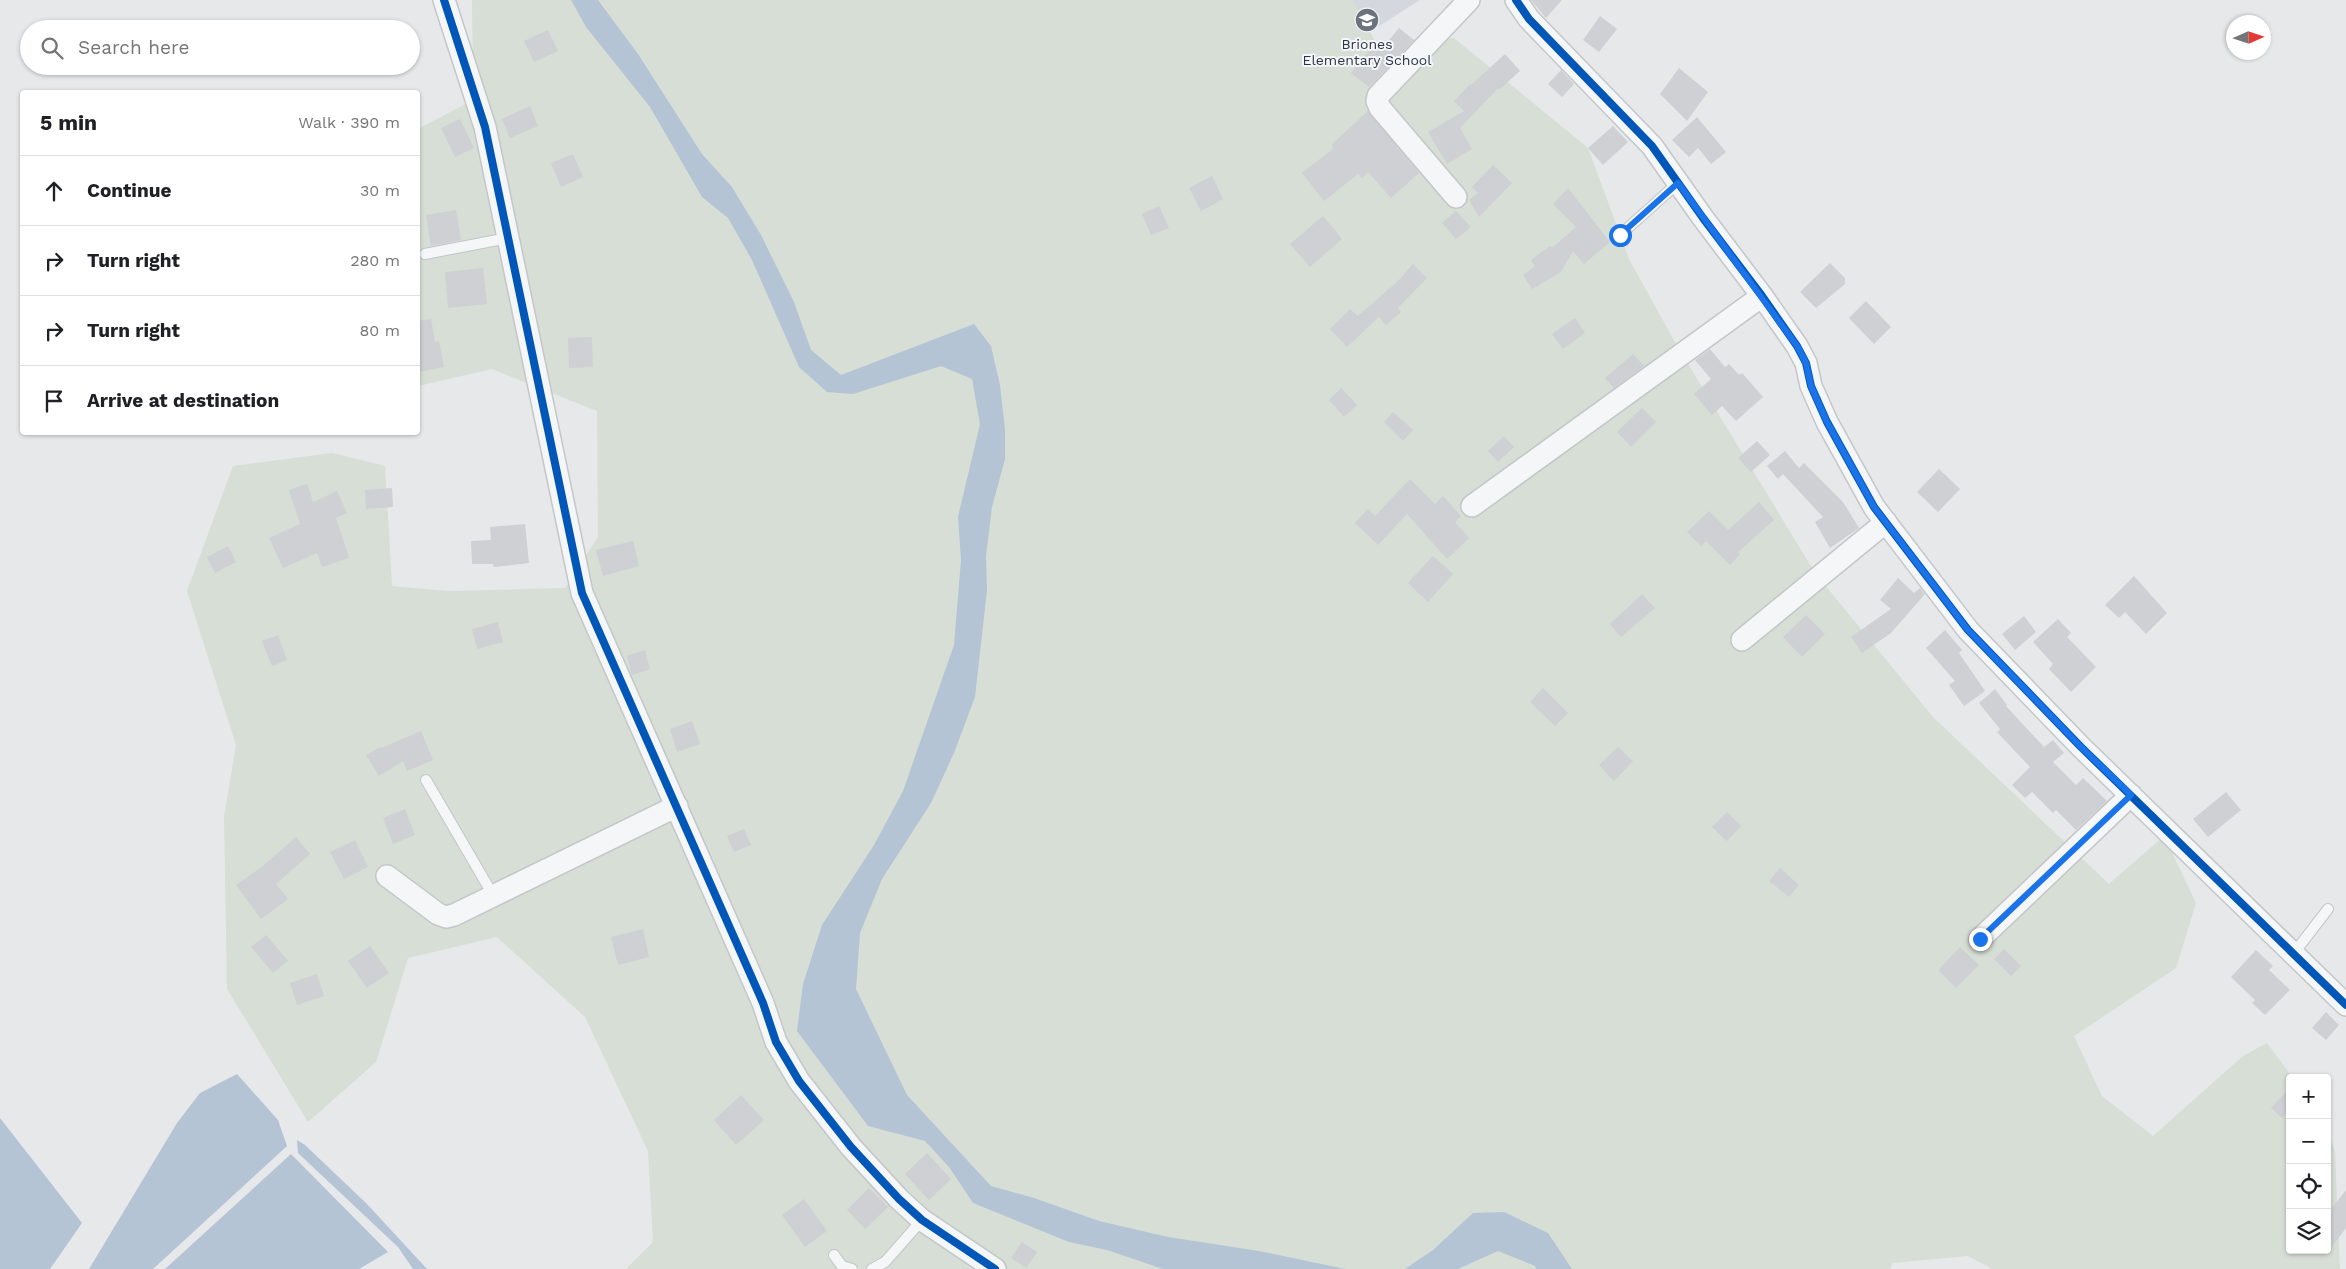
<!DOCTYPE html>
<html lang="en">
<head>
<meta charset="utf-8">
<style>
  :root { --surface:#fff; --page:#f6f6f6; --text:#202124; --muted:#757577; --line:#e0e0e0 }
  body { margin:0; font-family:"Work Sans",sans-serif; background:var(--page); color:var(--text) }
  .controls { position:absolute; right:15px; bottom:15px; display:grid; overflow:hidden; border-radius:5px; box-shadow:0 1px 4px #0004 }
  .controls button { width:45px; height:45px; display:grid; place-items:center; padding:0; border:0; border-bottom:1px solid var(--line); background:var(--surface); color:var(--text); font:25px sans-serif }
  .compass { position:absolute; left:2226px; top:15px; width:45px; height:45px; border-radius:50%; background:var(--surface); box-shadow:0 1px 4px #0004; rotate:87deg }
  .stop { position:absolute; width:15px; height:15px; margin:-11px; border:4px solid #1a73e8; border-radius:50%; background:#fff }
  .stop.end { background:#1a73e8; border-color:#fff; box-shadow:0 1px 5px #0008 }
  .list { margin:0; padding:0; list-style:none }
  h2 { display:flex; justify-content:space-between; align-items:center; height:65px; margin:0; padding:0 20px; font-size:21px }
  h2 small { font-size:16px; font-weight:400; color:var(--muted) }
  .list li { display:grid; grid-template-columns:32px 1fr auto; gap:15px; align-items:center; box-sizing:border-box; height:70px; padding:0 20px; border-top:1px solid var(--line) }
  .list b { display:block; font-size:19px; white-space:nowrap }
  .list em { font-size:16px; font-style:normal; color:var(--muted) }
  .icon { flex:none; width:28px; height:28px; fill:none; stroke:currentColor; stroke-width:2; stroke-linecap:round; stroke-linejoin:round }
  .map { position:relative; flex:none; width:2346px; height:1269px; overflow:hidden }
  .search { position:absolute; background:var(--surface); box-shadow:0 1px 4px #0004; left:20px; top:20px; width:400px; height:55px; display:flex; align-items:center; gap:12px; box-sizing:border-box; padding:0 18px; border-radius:28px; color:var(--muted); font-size:19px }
  .panel { position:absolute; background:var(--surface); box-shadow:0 1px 4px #0004; left:20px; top:90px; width:400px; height:345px; border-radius:5px }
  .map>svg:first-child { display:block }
  .built { fill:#d4d7dd }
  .green { fill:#d6ded6 }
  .water { fill:#b4c4d5 }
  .building { fill:#ced0d3 }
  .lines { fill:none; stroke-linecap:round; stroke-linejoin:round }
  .lane-casing { stroke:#c4c6c8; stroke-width:12 }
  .street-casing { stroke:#c4c6c8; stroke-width:24 }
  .lane { stroke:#f5f6f7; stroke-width:10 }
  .street { stroke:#f5f6f7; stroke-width:21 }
  .cycleway-casing { stroke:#f4f6f9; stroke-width:11 }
  .cycleway { stroke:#0057b8; stroke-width:8 }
  .route { stroke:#1a73e8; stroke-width:6 }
  .labels { text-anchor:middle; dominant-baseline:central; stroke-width:4; stroke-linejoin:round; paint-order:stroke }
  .poi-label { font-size:14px; fill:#2b3445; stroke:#f4f6f9 }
</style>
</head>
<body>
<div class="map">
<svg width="2346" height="1269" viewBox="0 0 2346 1269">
  <rect width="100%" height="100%" fill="#e6e8ea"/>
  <path class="built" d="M1334 0H1420L1357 40Z"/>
  <path class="green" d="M472 0H1353L1375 41 1454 38 1588 148 1629 259 1676 344 1815 573 1933 717 2109 884 2164 836 2196 903 2176 968 2074 1036 2102 1096 2153 1136 2243 1056 2267 1043 2293 1078H2290V1250H2327V1129L2335 1152 2340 1269H1992L1968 1256 1892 1263 1890 1269H626L653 1242 648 1151 585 1017 497 937 408 958 376 1062 308 1122 227 989 224 817 236 745 187 591 233 466 332 453 385 466 392 586 448 591 565 588 598 537 597 411 492 369 418 386V129L473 100Z"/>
  <path class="water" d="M571 0H598L638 54 702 154 732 187 761 235 794 302 811 350 841 375 974 324 991 346 1000 385 1005 429V459L992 507 986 556 987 590 975 697 954 753 931 803 882 879 860 933 856 989 907 1095 991 1186 1034 1198 1099 1221 1168 1237 1259 1251 1345 1269H1163L1107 1250 1069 1242 973 1203 949 1167 925 1141 868 1126 797 1031 803 984 822 925 874 845 903 791 954 645 961 560 958 517 980 424 972 379 941 366 853 394 827 392 799 367 752 260 728 218 702 197 650 107 586 27Z
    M237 1074 278 1120 287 1146 153 1269H89L177 1123 200 1093Z
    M0 1118 82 1223 50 1269H0Z
    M297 1140 305 1145 367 1204 427 1269H413L398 1247 298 1153Z
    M291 1154 388 1252 359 1269H165Z
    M1504 1212 1548 1233 1572 1269H1536L1535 1266 1498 1251 1458 1269H1405L1433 1250 1473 1213Z"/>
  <path class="building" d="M1531 0H1562L1546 18Z
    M1600 16 1617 29 1599 52 1583 40Z
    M1399 28 1414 40 1369 87 1351 73 1374 45 1381 50Z
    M548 30 558 51 534 62 524 41Z
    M1505 54 1520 71 1499 90 1498 88 1460 128 1472 149 1447 164 1428 132 1464 111 1454 101 1470 84 1471 85Z
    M1679 68 1708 92 1687 121 1660 94Z
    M1561 70 1574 84 1562 97 1548 84Z
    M530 106 538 126 510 138 502 119Z
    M1368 111 1419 173 1391 198 1368 172 1362 178 1358 174 1324 201 1302 173 1334 148 1331 145Z
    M1697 117 1726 152 1711 164 1698 148 1689 157 1672 140Z
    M460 119 474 148 455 157 441 128Z
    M1613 126 1628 142 1603 165 1588 148Z
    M573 154 583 177 561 187 551 163Z
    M1493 165 1512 183 1479 217 1469 200 1478 193 1472 187Z
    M1212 176 1223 199 1201 211 1189 188Z
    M1568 188 1610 242 1584 264 1573 251 1561 272 1532 289 1523 275 1535 266 1531 260 1550 246 1552 248 1576 227 1553 204Z
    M1159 206 1169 228 1151 235 1142 214Z
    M456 210 461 240 431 246 426 215Z
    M1456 211 1471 227 1456 239 1442 223Z
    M1323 216 1342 239 1310 267 1290 244Z
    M1830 263 1845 278V284L1816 308 1800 292Z
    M1413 264 1427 278 1398 308 1401 312 1386 325 1379 317 1347 347 1330 329 1350 309 1358 316 1397 282Z
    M483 268 487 304 448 308 445 272Z
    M1866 301 1891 327 1874 344 1849 318Z
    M1575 318 1585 333 1563 349 1552 334Z
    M431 319 435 342 439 341 444 367 418 372V321Z
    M592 337 593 367 569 368 568 338Z
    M1710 349 1725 367 1729 364 1739 375 1742 373 1763 397 1736 421 1722 406 1712 415 1694 394 1711 379 1695 360Z
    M1633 354 1644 366 1614 388 1605 378Z
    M1341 388 1357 405 1344 417 1329 400Z
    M1642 408 1656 422 1631 447 1617 432Z
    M1393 412 1413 430 1403 441 1384 422Z
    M1504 436 1514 447 1498 462 1488 451Z
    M1757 441 1770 455 1751 472 1738 458Z
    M1785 451 1799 468 1804 463 1843 502 1859 528 1830 548 1815 522 1823 517 1783 474 1778 479 1767 466Z
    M1939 469 1960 489 1938 512 1917 492Z
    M1410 479 1435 504 1443 496 1461 516 1455 522 1469 538 1447 559 1407 514 1378 545 1355 523 1368 509 1375 516Z
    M307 484 313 502 337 491 347 513 336 518 349 558 322 567 317 553 283 568 269 538 300 524 289 490Z
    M392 488 393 507 366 509 365 490Z
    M1759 502 1774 520 1738 552 1740 554 1730 565 1706 541 1701 546 1687 532 1709 511 1728 530Z
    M525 524 529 563 494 567 493 564H472L471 541 491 540 490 527Z
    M633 541 639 566 603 576 596 550Z
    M228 546 236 562 215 573 207 557Z
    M1433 556 1453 574 1428 602 1408 583Z
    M2134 576 2167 613 2146 634 2125 612 2119 618 2105 605Z
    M1898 578 1914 593 1920 588 1925 594 1891 633 1862 653 1851 637 1891 609 1880 600Z
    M1642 594 1655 608 1621 637 1610 624Z
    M1806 615 1825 634 1802 657 1783 637Z
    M2024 616 2036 632 2015 650 2002 634Z
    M2058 619 2071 633 2067 637 2096 667 2071 692 2049 669 2053 664 2033 642Z
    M498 622 503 642 477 649 472 629Z
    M1945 630 1962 650 1959 653 1985 691 1964 706 1949 685 1955 681 1926 648Z
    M278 635 287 660 272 666 262 641Z
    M645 650 650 669 632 675 627 656Z
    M1543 688 1568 713 1555 726 1530 702Z
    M1995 689 2007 705 2006 706 2044 747 2053 740 2064 753 2053 762 2076 785 2083 778 2107 801 2076 830 2056 810 2053 813 2032 792 2025 798 2012 785 2030 767 1997 732 2000 729 1979 703Z
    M692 721 700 744 677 752 670 729Z
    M421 731 433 760 407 771 403 761 379 776 366 755 380 747 381 748Z
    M1618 747 1633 761 1614 781 1599 765Z
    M2226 792 2241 810 2208 837 2193 819Z
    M405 809 415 835 393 844 383 818Z
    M1727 812 1741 826 1727 841 1712 827Z
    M744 829 751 845 734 852 727 836Z
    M296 837 310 854 276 884 288 899 261 919 236 885 263 866Z
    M355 840 368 867 344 879 330 852Z
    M1780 868 1799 885 1789 897 1769 881Z
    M643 929 649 957 618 965 611 937Z
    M266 935 288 961 273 973 251 947Z
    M370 946 389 973 367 988 348 961Z
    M1960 947 1979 965 1956 988 1938 970Z
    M2004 949 2021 966 2011 976 1994 959Z
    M2256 950 2273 966 2269 970 2290 990 2265 1015 2252 1003 2255 1000 2231 977Z
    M317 974 324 996 297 1005 290 983Z
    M2326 1012 2339 1025 2326 1040 2312 1028Z
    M2290 1087V1110L2282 1118 2271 1108Z
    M741 1095 764 1120 736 1145 714 1120Z
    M927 1153 951 1179 929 1200 905 1174Z
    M869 1188 888 1207 865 1229 847 1210Z
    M2346 1190V1228L2327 1253V1214Z
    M804 1199 827 1231 805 1247 782 1215Z
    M1022 1242 1037 1252 1026 1268 1011 1258Z"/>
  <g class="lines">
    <g class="lane-casing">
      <path id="lane" d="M1620 235 1678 183
        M425 254 508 238
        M426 780 493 895
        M2294 953 2328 909
        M834 1255 842 1266 852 1269
        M872 1269 885 1262 922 1220"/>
    </g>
    <g class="street-casing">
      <path id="street" d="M444 0 485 127 582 593 763 1003 776 1042 799 1081 851 1147 899 1199 922 1220 995 1269
        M1516 0 1529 19 1652 146 1703 218 1762 296 1797 346 1806 363 1811 386 1827 422 1874 507 1968 630 2081 747 2346 1005
        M1456 197 1380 108 1377 101 1378 96 1469 0
        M1472 506 1762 296
        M1742 640 1886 522
        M387 876 438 914 446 917 454 915 677 806
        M1980 939 2131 795"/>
    </g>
    <use href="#lane" class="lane"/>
    <use href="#street" class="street"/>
    <g class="cycleway-casing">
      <path id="cycleway" d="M444 0 485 127 582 593 763 1003 776 1042 799 1081 851 1147 899 1199 922 1220 995 1269
        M1516 0 1529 19 1652 146 1703 218 1762 296 1797 346 1806 363 1811 386 1827 422 1874 507 1968 630 2081 747 2346 1005"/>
    </g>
    <use href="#cycleway" class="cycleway"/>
  </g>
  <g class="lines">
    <path class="route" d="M1620 235 1678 183 1797 346 1806 363 1811 386 1827 422 1874 507 1968 630 2081 747 2131 795 1980 939"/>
  </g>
  <defs>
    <g id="school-disc" transform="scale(1.25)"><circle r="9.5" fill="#6c737f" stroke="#f4f6f9"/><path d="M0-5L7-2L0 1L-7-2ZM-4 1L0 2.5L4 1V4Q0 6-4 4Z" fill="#fff"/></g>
  </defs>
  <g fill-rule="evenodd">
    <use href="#school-disc" x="1367" y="20"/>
  </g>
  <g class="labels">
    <g class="poi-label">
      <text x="1367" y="44">Briones<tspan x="1367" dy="16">Elementary School</tspan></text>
    </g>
  </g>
</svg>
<div class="controls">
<button>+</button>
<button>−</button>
<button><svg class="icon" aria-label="locate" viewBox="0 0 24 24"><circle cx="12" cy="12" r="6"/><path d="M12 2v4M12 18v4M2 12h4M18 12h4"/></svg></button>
<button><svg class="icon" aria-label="layers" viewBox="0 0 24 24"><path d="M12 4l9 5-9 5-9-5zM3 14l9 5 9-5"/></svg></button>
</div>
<svg class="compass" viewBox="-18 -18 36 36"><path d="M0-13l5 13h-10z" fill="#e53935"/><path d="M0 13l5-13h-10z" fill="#757577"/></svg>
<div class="stop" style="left:1620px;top:235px"></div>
<div class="stop end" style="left:1980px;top:939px"></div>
<div class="search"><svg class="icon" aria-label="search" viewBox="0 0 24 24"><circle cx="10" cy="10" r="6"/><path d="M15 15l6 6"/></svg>Search here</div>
<section class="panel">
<h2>5 min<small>Walk · 390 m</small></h2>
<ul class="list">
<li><svg class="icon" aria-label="ahead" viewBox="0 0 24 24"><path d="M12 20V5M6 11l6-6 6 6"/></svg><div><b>Continue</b></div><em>30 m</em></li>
<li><svg class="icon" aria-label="right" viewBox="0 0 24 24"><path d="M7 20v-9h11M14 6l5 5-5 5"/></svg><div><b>Turn right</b></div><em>280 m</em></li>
<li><svg class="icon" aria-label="right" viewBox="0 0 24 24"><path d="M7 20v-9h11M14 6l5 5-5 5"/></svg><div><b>Turn right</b></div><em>80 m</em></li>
<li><svg class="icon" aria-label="arrive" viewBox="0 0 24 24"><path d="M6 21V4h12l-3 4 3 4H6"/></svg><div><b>Arrive at destination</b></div></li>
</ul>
</section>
</div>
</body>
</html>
